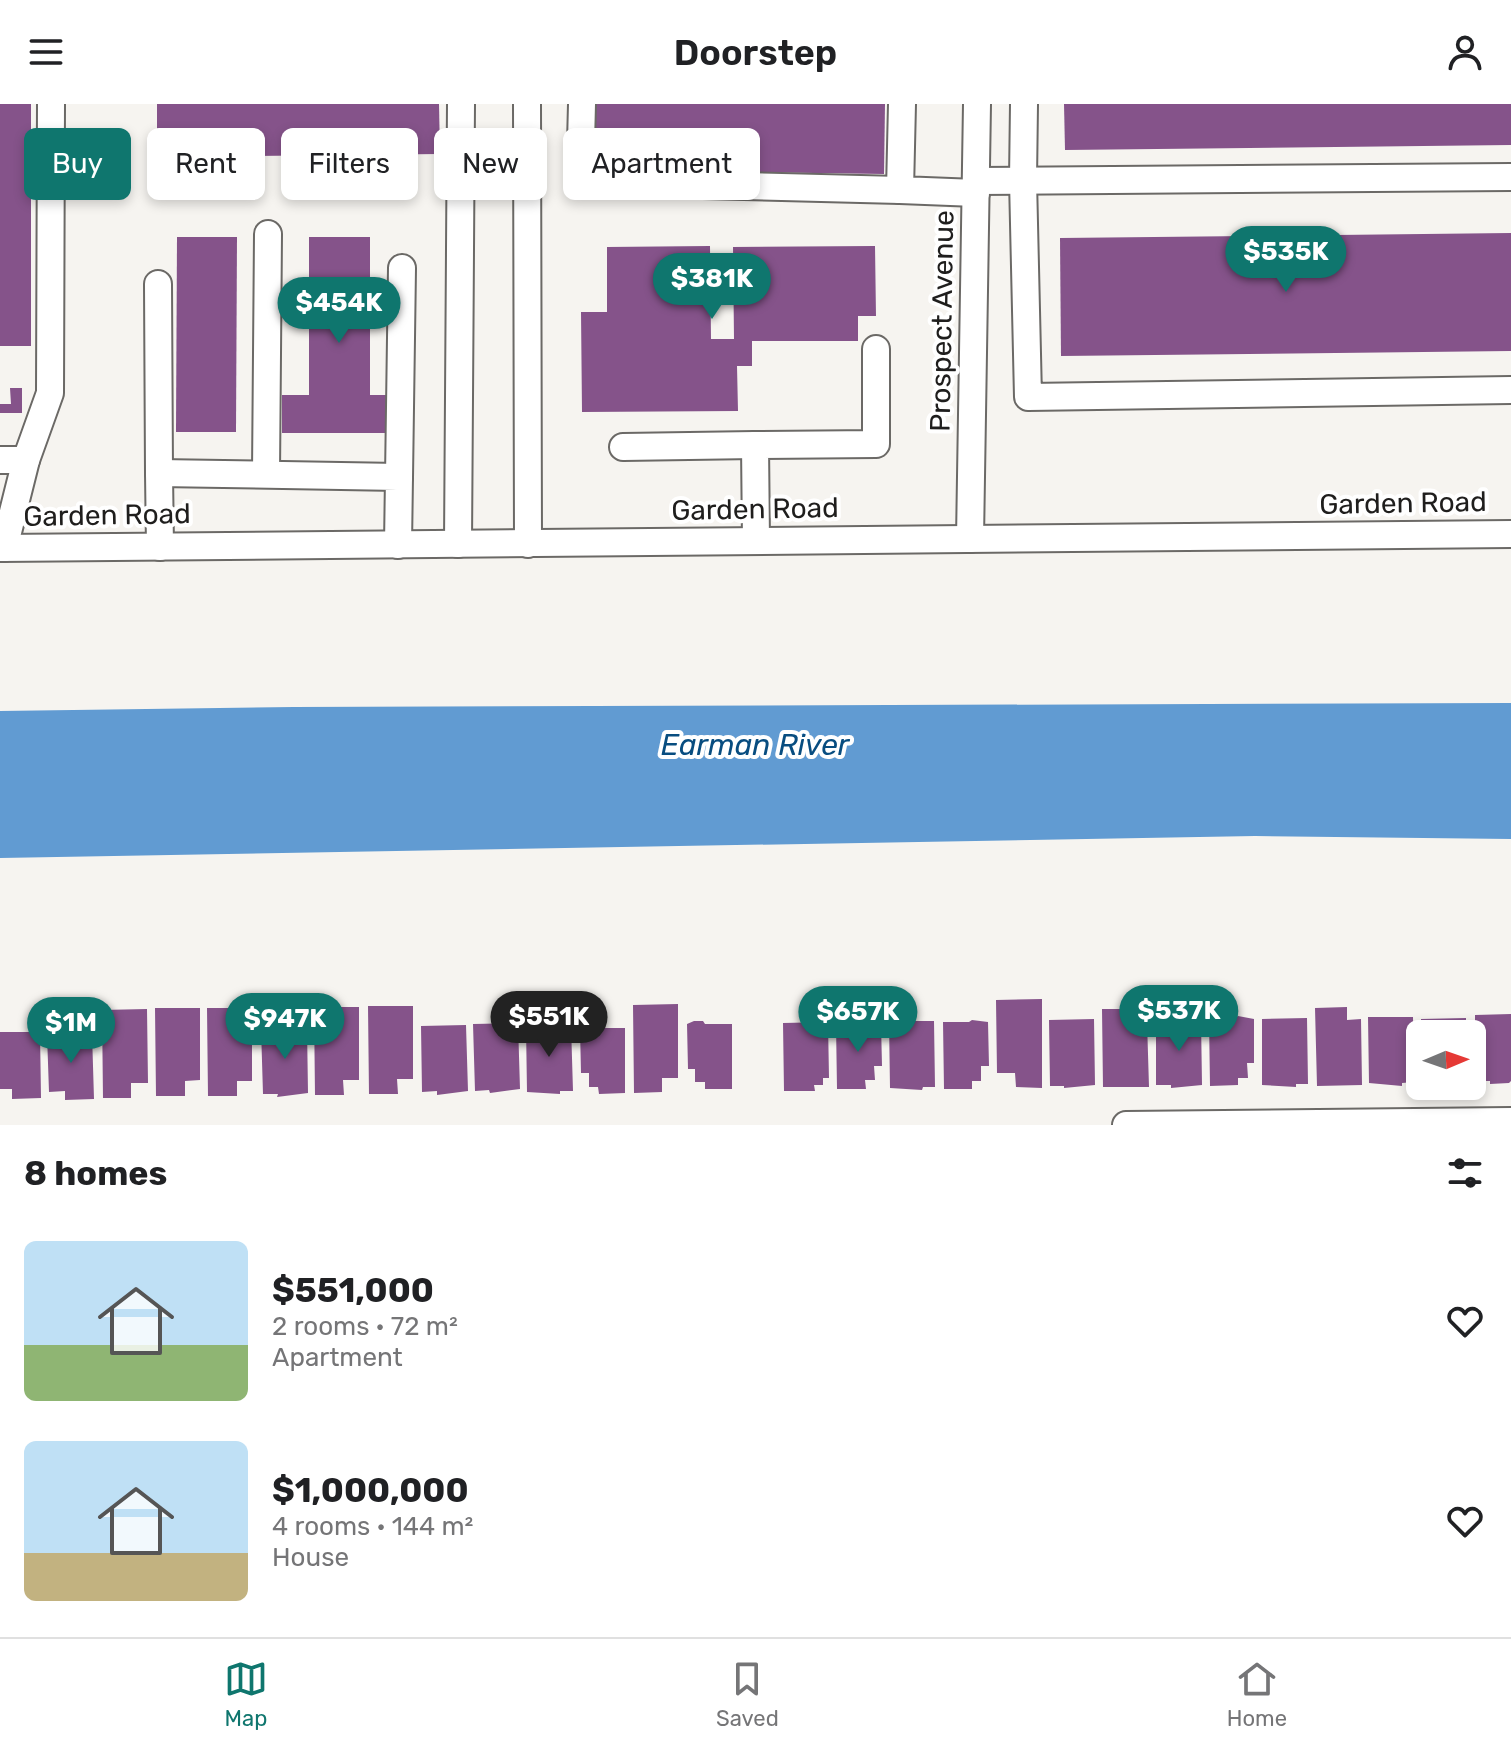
<!DOCTYPE html>
<meta charset="utf-8">
<style>
:root{--surface:#fff;--page:#f2f2f2;--text:#202124;--muted:#757577;--line:#e0e0e0;--accent:#0f766e}
body{margin:0;font-family:Rubik,sans-serif;background:var(--page);color:var(--text);height:100vh;display:flex;flex-direction:column;font-size:30px;white-space:nowrap}
*{box-sizing:border-box;margin:0}
p{font-size:26px;color:var(--muted)}
.icon{flex:none;width:44px;height:44px;fill:none;stroke:currentColor;stroke-width:2;stroke-linecap:round;stroke-linejoin:round}
.map{position:relative;height:1021px;overflow:hidden}
.details{display:flex;flex-direction:column;background:var(--surface);flex:1}
.details>*{flex:none}
.top-card{position:absolute;left:24px;top:24px;width:800px;height:72px;display:flex;gap:16px}
.needle{width:52px;rotate:88deg}
.tools{position:absolute;left:1406px;top:916px;display:grid;gap:16px}
.tools a{display:grid;place-items:center;width:80px;height:80px;border-radius:12px;background:var(--surface);box-shadow:0 4px 12px #0003;font-size:40px}
.price{position:absolute;translate:-50% -68px;padding:0 18px;border-radius:28px;background:var(--accent);color:#fff;font-size:26px;line-height:52px;filter:drop-shadow(0 2px 4px #0008)}
.price::after{content:'';position:absolute;left:50%;top:48px;width:24px;height:18px;margin-left:-12px;background:inherit;clip-path:polygon(0 0,100% 0,50% 100%)}
.price.on{background:#222;color:#fff}
ul{padding:0;list-style:none}
li{display:flex;align-items:center;gap:24px;height:200px;padding:0 24px}
li span{display:grid;place-items:center;flex:none;width:224px;height:160px;border-radius:12px;color:#555}
li>.icon{margin-inline-start:auto}
span .icon{width:96px;height:96px;fill:#fffc;stroke-width:1}
li b{font-size:34px}
h2{display:flex;justify-content:space-between;align-items:center;height:96px;padding:0 24px;font-size:34px}
.chip{padding:0 28px;border-radius:12px;background:var(--surface);box-shadow:0 4px 12px #0003;font-size:28px;line-height:72px}
.chip.on{background:var(--accent);color:#fff}
header{display:flex;justify-content:space-between;align-items:center;height:104px;padding:0 24px;background:var(--surface);font-size:36px;font-weight:600}
.tab-bar{display:flex;justify-content:space-around;align-items:center;height:112px;border-top:2px solid var(--line);background:var(--surface);font-size:22px;color:var(--muted)}
.tab-bar a{display:grid;justify-items:center;gap:4px}
.tab-bar .on{color:var(--accent)}
.map>svg:first-child{display:block}
</style>
<header><svg class="icon" aria-label="menu" viewBox="0 0 24 24"><path d="M4 6h16M4 12h16M4 18h16"/></svg>Doorstep<svg class="icon" aria-label="person" viewBox="0 0 24 24"><circle cx="12" cy="8" r="4"/><path d="M4 21q1-7 8-7t8 7"/></svg></header>
<div class="map">
<svg width="1511" height="1021" viewBox="0 0 1511 1021">
<rect width="100%" height="100%" fill="#f6f4f0"/>
<path fill="#619bd2" d="M1511,599V735L1255,732L0,754V607L294,603Z"/>
<g fill="#85538a">
<rect x="0" y="0" width="31" height="242"/>
<path d="M157,0H439L440,50L157,53Z"/>
<path d="M592,0H885L884,70L591,66Z"/>
<path d="M1064,0H1511V41L1065,46Z"/>
<path d="M1511,129V247L1061,252L1060,134Z"/>
<path d="M177,133H237L236,328H176Z"/>
<path d="M309,133H370V291H391V329H282V291H309Z"/>
<path d="M710,142L711,235H734L733,143L875,142L876,212H858V237H752V262H737L738,307L582,308L581,208H607V143Z"/>
<path d="M10,284H22V309H0V300H11Z"/>
<path d="M1042,895V984L1016,983L1015,969H997L996,896Z"/>
<path d="M678,900V974H662V988L634,989L633,901Z"/>
<path d="M368,902H413V975H397L398,990H369Z"/>
<path d="M314,903H359V976H343L344,991H315Z"/>
<path d="M1347,903V916L1361,915L1362,981L1317,982L1315,904Z"/>
<path d="M155,904H200V976L185,977V992H156Z"/>
<path d="M207,904H252V977H237V992H208Z"/>
<path d="M147,905L148,979H131V994H103L102,906Z"/>
<path d="M1102,905H1134V917H1147L1149,983H1103Z"/>
<path d="M1511,910V977L1509,979L1490,980V977H1475V911Z"/>
<path d="M1238,912L1254,915V959H1247L1248,974H1238V981L1210,982L1209,915H1234Z"/>
<path d="M1368,913H1413L1414,978L1402,979V982L1369,979Z"/>
<path d="M1307,914L1308,980H1296V983L1262,981V915Z"/>
<path d="M1466,914V930H1421V915Z"/>
<path d="M1094,915L1095,981L1064,984V982H1050L1049,916Z"/>
<path d="M1156,915H1201L1202,981L1171,984V981H1156Z"/>
<path d="M866,916L881,919L882,962H874L875,976H865L866,985H837L836,920H863Z"/>
<path d="M972,916L988,918L989,962H981V977H972V985H944L943,918H969Z"/>
<path d="M694,917H703L705,920H732V985H705V978H695V965H688L687,920Z"/>
<path d="M889,917H934L935,983H923L922,986L890,984Z"/>
<path d="M828,918L829,974H823V981H814L815,987H784L783,919Z"/>
<path d="M518,919L520,985L490,989L489,986L475,987L473,920Z"/>
<path d="M466,921L468,987L437,991V987L422,988L421,922Z"/>
<path d="M571,921L573,987H560V990L527,988L526,922Z"/>
<path d="M588,921H596L599,924H625V989L599,990L598,983H589V969H581L580,924Z"/>
<path d="M307,923L308,989L277,993L278,990H263L261,924Z"/>
<path d="M0,928H40L41,994L12,995V985H0Z"/>
<path d="M92,929L94,995L65,996V987L49,988L47,930Z"/>
</g>
<g fill="none" stroke-linecap="round" stroke-linejoin="round">
<defs>
<g id="minor">
<path d="M527,0L528,440"/>
<path d="M582,0L580,78L900,86"/>
<path d="M902,0L900,86L976,89"/>
<path d="M1024,0L1023,76L1028,293L1511,286"/>
<path d="M460,77L527,78"/>
<path d="M976,77L1511,73"/>
<path d="M158,180L159,369"/>
<path d="M623,343L755,341"/>
<path d="M0,356H26L4,444"/>
<path d="M26,356L50,289L51,0"/>
<path d="M266,370L268,130"/>
<path d="M399,373L402,164"/>
<path d="M970,435L977,0"/>
<path d="M756,437L755,341L876,340V245"/>
<path d="M458,440L461,0"/>
<path d="M160,443L159,369L399,373L398,441"/>
<path d="M0,444L1511,430"/>
<path d="M1126,1021L1511,1017"/>
</g>
</defs>
<use href="#minor" stroke="#6b6966" stroke-width="30"/>
<use href="#minor" stroke="#fff" stroke-width="26"/>
</g>
<g text-anchor="middle" dominant-baseline="central" stroke-width="8" stroke-linejoin="round" paint-order="stroke">
<g font-size="28" fill="#1f1e1d" stroke="#fff">
<text transform="translate(942 217) rotate(-89)">Prospect Avenue</text>
<text transform="translate(1403 399) rotate(-1)">Garden Road</text>
<text transform="translate(755 405) rotate(-1)">Garden Road</text>
<text transform="translate(107 411) rotate(-1)">Garden Road</text>
</g>
<g font-size="30" font-style="italic" fill="#084d80" stroke="#fff">
<text x="755" y="641">Earman River</text>
</g>
</g>
</svg>
<div class="tools">
<a><svg class="needle" viewBox="-14 -14 28 28"><path d="M0-13l5 13h-10z" fill="#e53935"/><path d="M0 13l5-13h-10z" fill="#757577"/></svg></a>
</div>
<b class="price" style="left:1286px;top:190px">$535K</b>
<b class="price" style="left:712px;top:217px">$381K</b>
<b class="price" style="left:339px;top:241px">$454K</b>
<b class="price" style="left:1179px;top:949px">$537K</b>
<b class="price" style="left:858px;top:950px">$657K</b>
<b class="price on" style="left:549px;top:955px">$551K</b>
<b class="price" style="left:285px;top:957px">$947K</b>
<b class="price" style="left:71px;top:961px">$1M</b>
<div class="top-card">
<a class="chip on">Buy</a>
<a class="chip">Rent</a>
<a class="chip">Filters</a>
<a class="chip">New</a>
<a class="chip">Apartment</a>
</div>
</div>
<section class="details">
<h2>8 homes<svg class="icon" aria-label="filters" viewBox="0 0 24 24"><path d="M4 7h16M4 17h16"/><circle cx="9" cy="7" r="2"/><circle cx="15" cy="17" r="2"/></svg></h2>
<ul>
<li><span style="background:linear-gradient(#bfe0f5 65%,#8fb573 0)"><svg class="icon" aria-label="home" viewBox="0 0 24 24"><path d="M3 11l9-7 9 7M6 9v11h12V9"/></svg></span><div><b>$551,000</b><p>2 rooms · 72 m²</p><p>Apartment</p></div><svg class="icon" aria-label="heart" viewBox="0 0 24 24"><path d="M12 20l-8-8c-3-5 5-10 8-4 3-6 11-1 8 4z"/></svg></li>
<li><span style="background:linear-gradient(#bfe0f5 70%,#c2b280 0)"><svg class="icon" aria-label="home" viewBox="0 0 24 24"><path d="M3 11l9-7 9 7M6 9v11h12V9"/></svg></span><div><b>$1,000,000</b><p>4 rooms · 144 m²</p><p>House</p></div><svg class="icon" aria-label="heart" viewBox="0 0 24 24"><path d="M12 20l-8-8c-3-5 5-10 8-4 3-6 11-1 8 4z"/></svg></li>
</ul>
</section>
<nav class="tab-bar">
<a class="on"><svg class="icon" aria-label="map" viewBox="0 0 24 24"><path d="M3 6l6-2 6 2 6-2v14l-6 2-6-2-6 2zM9 4v14M15 6v14"/></svg>Map</a>
<a><svg class="icon" aria-label="saved" viewBox="0 0 24 24"><path d="M7 4h10v16l-5-4-5 4z"/></svg>Saved</a>
<a><svg class="icon" aria-label="home" viewBox="0 0 24 24"><path d="M3 11l9-7 9 7M6 9v11h12V9"/></svg>Home</a>
</nav>
